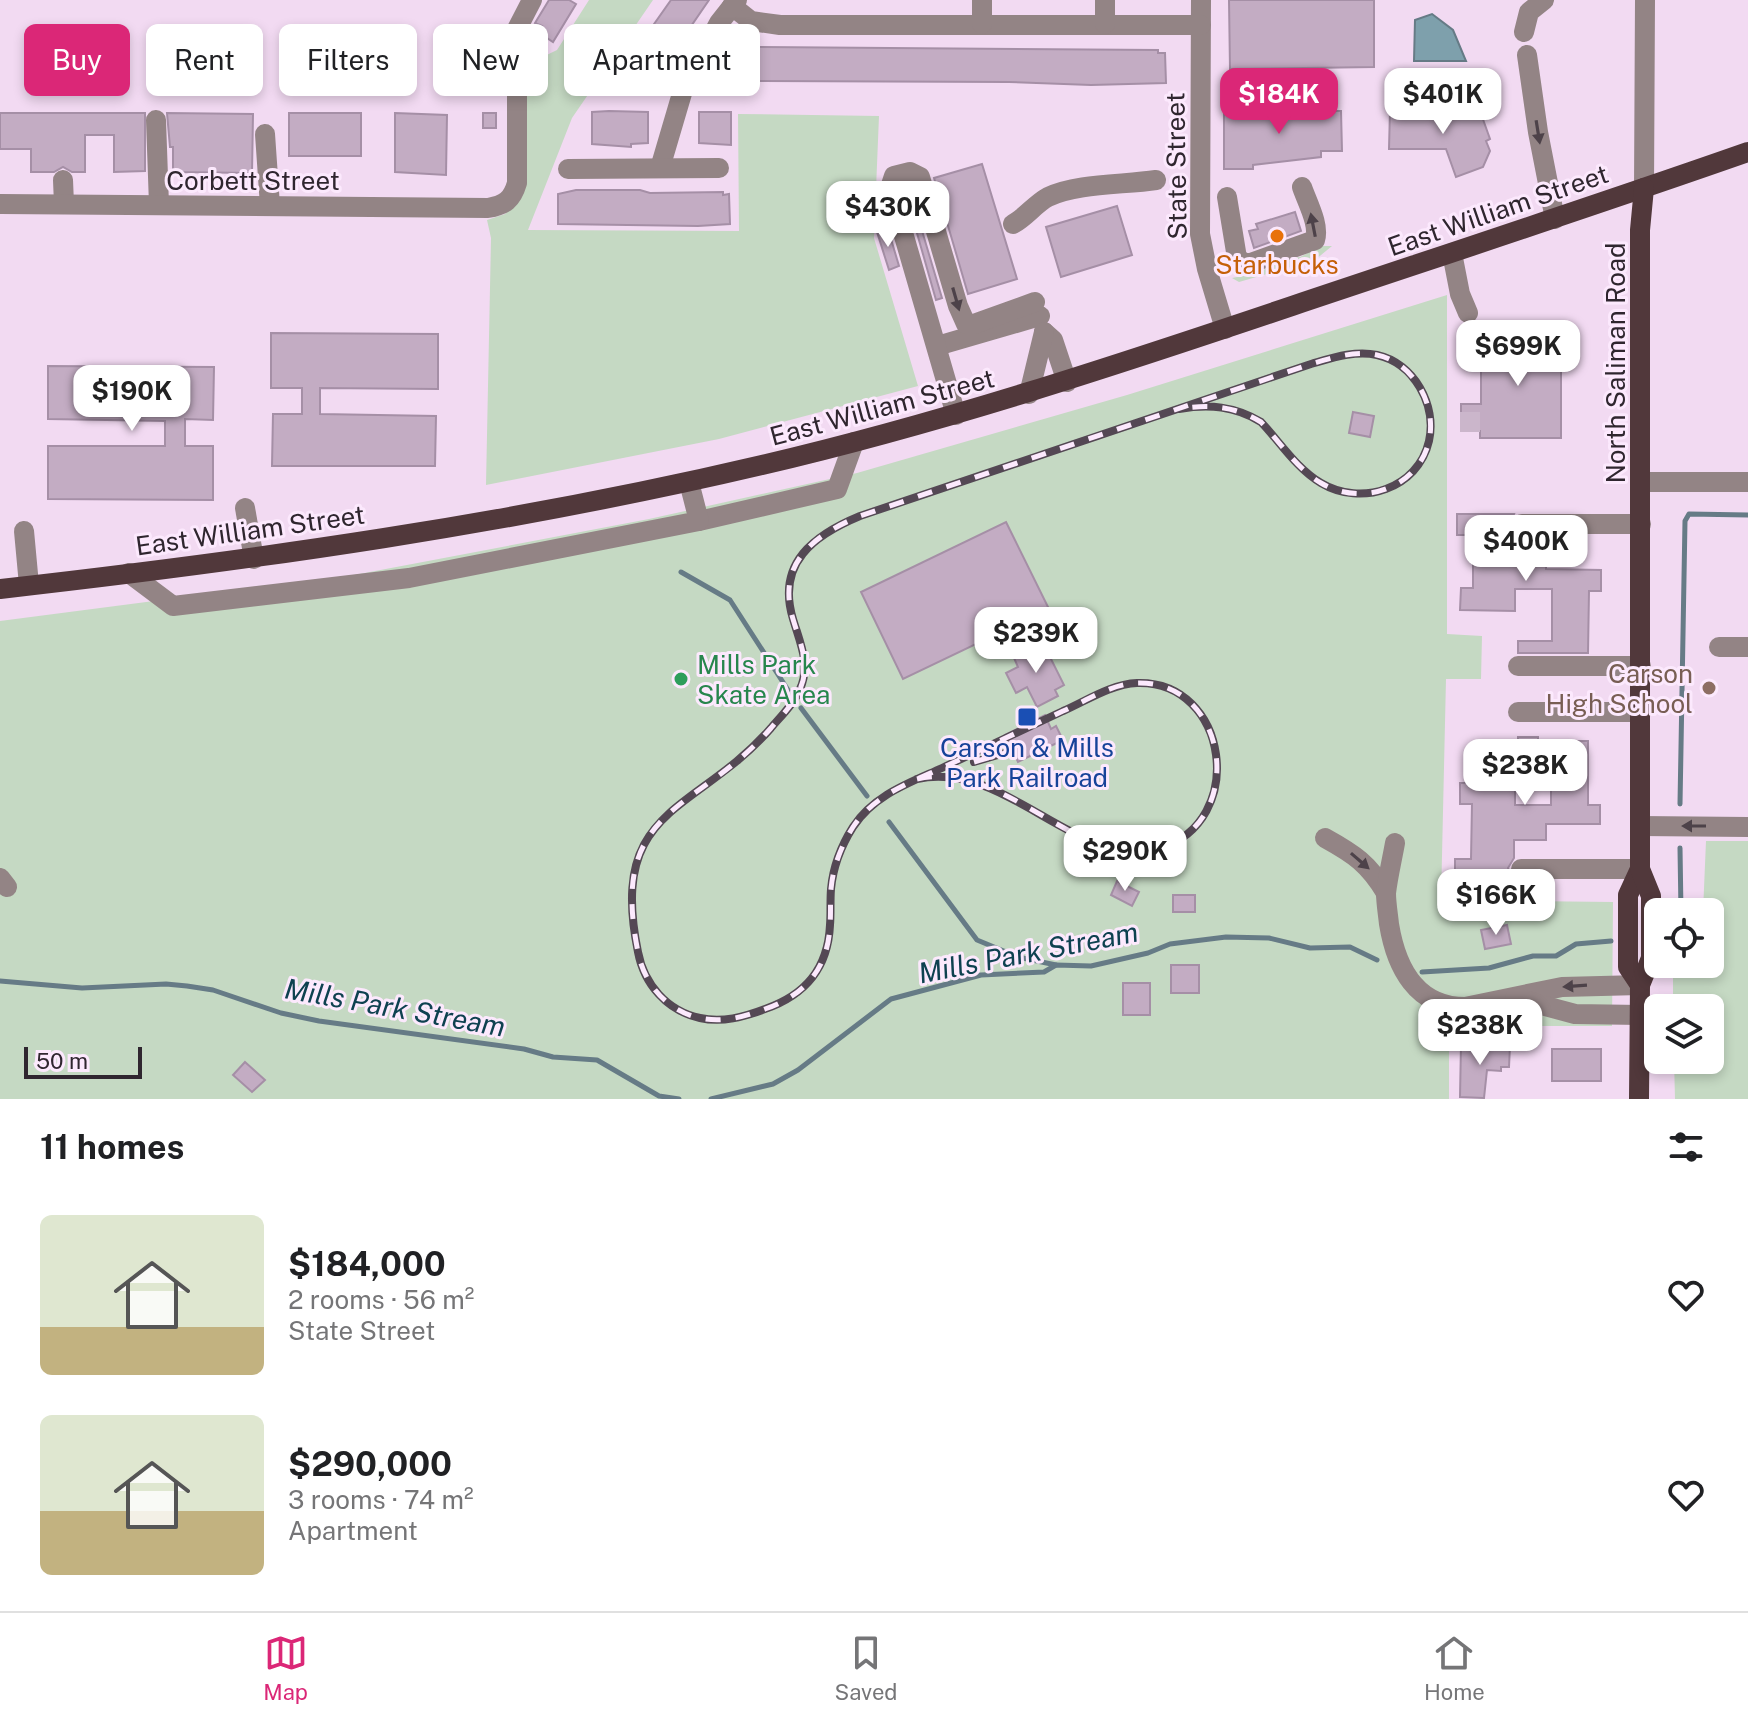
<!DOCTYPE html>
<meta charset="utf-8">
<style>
:root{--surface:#fff;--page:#f2f2f2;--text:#202124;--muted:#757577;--line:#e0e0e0;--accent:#db2777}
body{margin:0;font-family:"Public Sans",sans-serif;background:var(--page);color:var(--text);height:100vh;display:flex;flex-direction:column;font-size:30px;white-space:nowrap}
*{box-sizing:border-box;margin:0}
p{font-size:26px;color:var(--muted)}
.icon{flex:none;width:44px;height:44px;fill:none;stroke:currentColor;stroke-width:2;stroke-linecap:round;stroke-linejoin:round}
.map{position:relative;height:1099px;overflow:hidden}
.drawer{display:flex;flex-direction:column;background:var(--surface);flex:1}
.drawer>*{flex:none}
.guide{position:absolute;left:24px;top:24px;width:800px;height:72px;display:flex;gap:16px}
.buttons{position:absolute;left:1644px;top:898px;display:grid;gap:16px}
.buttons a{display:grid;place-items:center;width:80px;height:80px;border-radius:12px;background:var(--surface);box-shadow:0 4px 12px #0003;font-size:40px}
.scale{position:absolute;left:24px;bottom:20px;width:118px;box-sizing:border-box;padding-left:8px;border:4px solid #2f262f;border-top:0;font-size:22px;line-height:28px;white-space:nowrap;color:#2f262f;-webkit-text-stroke:6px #fce9fd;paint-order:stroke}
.price{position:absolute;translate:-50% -68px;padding:0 18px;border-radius:16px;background:#fff;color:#222;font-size:26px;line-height:52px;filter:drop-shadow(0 2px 4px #0008)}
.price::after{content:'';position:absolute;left:50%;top:48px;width:24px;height:18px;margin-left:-12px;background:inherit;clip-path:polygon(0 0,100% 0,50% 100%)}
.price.on{background:var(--accent);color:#fff}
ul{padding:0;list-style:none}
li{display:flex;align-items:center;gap:24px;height:200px;padding:0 40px}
li span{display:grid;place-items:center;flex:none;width:224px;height:160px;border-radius:12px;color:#555}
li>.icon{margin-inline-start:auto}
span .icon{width:96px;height:96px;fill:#fffc;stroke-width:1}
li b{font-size:34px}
h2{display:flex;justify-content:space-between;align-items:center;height:96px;padding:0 40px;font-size:34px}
.tag{padding:0 28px;border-radius:12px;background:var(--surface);box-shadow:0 4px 12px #0003;font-size:28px;line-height:72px}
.tag.on{background:var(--accent);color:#fff}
.dock{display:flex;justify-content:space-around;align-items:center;height:112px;border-top:2px solid var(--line);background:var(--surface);font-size:22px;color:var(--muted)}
.dock a{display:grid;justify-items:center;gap:4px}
.dock .on{color:var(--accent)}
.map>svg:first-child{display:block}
</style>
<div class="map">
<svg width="1748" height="1099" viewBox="0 0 1748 1099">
<rect width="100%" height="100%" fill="#f2daf2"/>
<g fill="#c5d9c3">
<path d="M589,0H653L572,118L528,230L739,231L738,114L879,116L874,238L918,386L719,439L486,485L491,238L487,220L505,214L517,202L526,65L557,50Z"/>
<path d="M1321,246H1332L1315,260L1239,282L1232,278L1257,273L1287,258L1300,257Z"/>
<path d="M1447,295V634L1482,636L1481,679H1446L1441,900L1613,902L1612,1026H1449V1099H0V621L354,575L649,519L857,473L1127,395Z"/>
<path d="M1706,841H1748V1099H1675L1674,1060H1710V1008H1673V977L1690,964H1710V912H1703Z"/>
</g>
<path fill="#7ea0ac" stroke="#667b86" stroke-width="2" d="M1432,14L1453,30L1466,61H1414L1415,20Z"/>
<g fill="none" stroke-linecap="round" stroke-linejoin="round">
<g stroke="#667b86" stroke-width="5">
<path d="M681,572L730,600L788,690"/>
<path d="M801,708L867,796"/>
<path d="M1680,804L1685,521L1689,514L1748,515"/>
<path d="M889,822L977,940L1018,957L1056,965"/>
<path d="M1680,848L1681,912"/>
<path d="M1422,972L1489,968L1533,956H1556L1576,944L1611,941"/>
<path d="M0,981L82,988L166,984L187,986L213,990L281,1013L319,1021L524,1049L553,1057L597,1060L659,1096L679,1099"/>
<path d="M711,1099L773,1084L798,1070L891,999L981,975L1044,972L1056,965L1091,966L1148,953L1170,944L1226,937L1269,938L1310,948L1350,947L1377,960"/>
</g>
</g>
<g fill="#c3acc3" stroke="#a58fa6" stroke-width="2">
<path d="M549,0H569L576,4L553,42L538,32L542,26L535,23Z"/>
<path d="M671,0H709L654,80L628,61Z"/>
<path d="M1229,0H1374V67L1230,69Z"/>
<path d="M760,47L1158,50V53H1165L1166,83L1091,85L1009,82L742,81V51Z"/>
<path d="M1390,110L1480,111L1490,139L1486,141L1490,151L1483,167L1456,177L1446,149H1389Z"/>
<path d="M609,111L648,112V143L631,144V147L592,144V112Z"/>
<path d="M1224,111H1341L1342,151H1321V157L1253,165V169H1224Z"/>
<path d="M699,112H731V145L699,143Z"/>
<path d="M0,113H145V171L114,172V135H85V172H72L63,167L54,172H31V149H0Z"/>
<path d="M167,113L253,114L252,173L173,172V147H170Z"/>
<rect x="289" y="113" width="72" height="43"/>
<path d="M395,113L447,115L446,175L395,172Z"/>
<rect x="483" y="113" width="13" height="15"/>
<path d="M982,164L1017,279L968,294L934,178Z"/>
<path d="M576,190H640L650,193L723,192V195L729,194L730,224L698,226L558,224V194Z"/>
<path d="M1117,206L1132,255L1061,277L1046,227Z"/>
<path d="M1295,212L1301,231L1254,248L1249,231L1258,229L1256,224Z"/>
<path d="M920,224L942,298L936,300L915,226Z"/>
<path d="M888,229L899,266L889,270L877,232Z"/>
<path d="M271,333L438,334V389L320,388V414L436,416L435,466H272L273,414H302V388H271Z"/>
<path d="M1481,334H1561V438H1480V431H1461V404H1481Z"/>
<path d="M48,366L214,367L213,420L185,419V446H213V500L48,499V446H165V421L48,419Z"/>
<path d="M1353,412L1374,416L1370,437L1349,433Z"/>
<path d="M1457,514H1514L1509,525L1516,535V553H1546V569L1601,570V591H1589L1588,653H1518V641H1552V589H1515V611L1460,610L1461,588H1473V535H1457Z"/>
<path d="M1006,522L1049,609L903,679L861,592Z"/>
<path d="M1043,643L1064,685L1055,690L1058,696L1037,707L1027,687L1016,693L1006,673L1018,667L1014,658Z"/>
<path d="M1045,715L1051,729L1056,726L1063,740L1018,762L1005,735Z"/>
<path d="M1518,737H1538V741H1588V805H1600V824H1546V840H1514V858L1508,868L1513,879H1455V859H1471L1472,804H1460V783H1515V805H1551V768H1518Z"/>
<path d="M1117,881L1139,892L1132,906L1111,895Z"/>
<rect x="1173" y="895" width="22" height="17"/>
<path d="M1507,925L1511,944L1485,949L1481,930Z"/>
<rect x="1171" y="965" width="28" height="28"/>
<rect x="1123" y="983" width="27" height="32"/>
<path d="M1461,1044L1510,1045L1509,1067H1501V1071L1487,1070L1484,1098L1460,1097Z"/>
<rect x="1552" y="1049" width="49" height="32"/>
<path d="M245,1062L265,1080L252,1092L233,1075Z"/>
</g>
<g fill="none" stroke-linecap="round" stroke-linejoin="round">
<path stroke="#cbb6cb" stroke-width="20" stroke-dasharray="20 10" stroke-linecap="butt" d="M1470,432V402"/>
<g stroke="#938485" stroke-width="20">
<path d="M1201,0L1200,234L1207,269L1225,329"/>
<path d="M732,6L751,21L780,25H1201"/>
<path d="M982,24V0"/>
<path d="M1105,24V0"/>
<path d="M1524,32L1529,12L1544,0"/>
<path d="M1527,55L1538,132L1555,219"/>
<path d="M156,120L159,205"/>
<path d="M265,134L270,206"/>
<path d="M660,168L683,90L719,23L737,0"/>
<path d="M568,169L719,168"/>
<path d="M63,180L64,204"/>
<path d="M1644,188L1645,0"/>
<path d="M1227,197L1237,258L1244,263H1251L1315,240C1320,225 1307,202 1302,187"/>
<path d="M0,204L488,208C505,205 512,200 517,183V29L532,0"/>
<path d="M1013,224C1026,217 1035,204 1048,197C1077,183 1124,185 1156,180"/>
<path d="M1452,253L1460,294L1468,313"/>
<path d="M1044,332L1053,340L1067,382"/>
<path d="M937,346L1040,316"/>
<path d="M1029,394L1044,332"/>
<path d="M956,415L890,188L894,176L910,172L920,177L958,306L966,324H974L1035,302"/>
<path d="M1642,482H1748"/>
<path d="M245,508L254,559"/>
<path d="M699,521L837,489L854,442"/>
<path d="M1522,524H1641"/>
<path d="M24,531L29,585"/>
<path d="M129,573L173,606L409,578L699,521L689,482"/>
<path d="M1719,647H1748"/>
<path d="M1518,666H1641"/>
<path d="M1518,712H1641"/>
<path d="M1640,826L1748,827"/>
<path d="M1325,838C1354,854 1369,864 1386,893"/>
<path d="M1395,843C1392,860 1388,876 1386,893C1386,903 1388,914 1389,924C1396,967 1416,1007 1465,1007L1562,987L1640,985"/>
<path d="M1521,869H1640"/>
<path d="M0,878L7,887"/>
<path d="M1515,998L1575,1014L1640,1015"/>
</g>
<g stroke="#51383b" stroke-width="20">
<path d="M0,589C256,560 511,524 762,465C942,423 1117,365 1292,306C1444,255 1597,205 1748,152"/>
<path d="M1640,985L1628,967V895L1640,869"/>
<path d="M1639,1099L1640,985L1651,958V896L1640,869V230L1644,188"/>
</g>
<defs>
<g id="rail">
<path d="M974,762L1008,752"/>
<path d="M917,779C1007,759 1079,873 1160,848C1248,822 1229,680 1137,683C1111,684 1086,701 1063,711C1023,730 982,749 942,768C909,783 874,795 853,827C841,846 833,867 831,889C830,901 831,913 830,925C828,969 805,995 765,1009C744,1017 722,1023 700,1018C667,1011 644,984 638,952C608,805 696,814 771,728C781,716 794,704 800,689C811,665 800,643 793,619C776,563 814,535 860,516L1311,364C1332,358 1355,350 1377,355C1414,363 1437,405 1429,441C1418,489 1361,507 1321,483C1297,469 1280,442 1261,422C1235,406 1209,404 1179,409"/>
</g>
</defs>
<use href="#rail" stroke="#544854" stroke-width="8"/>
<use href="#rail" stroke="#fce9fd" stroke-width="5" stroke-dasharray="15" stroke-linecap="butt"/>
</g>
<defs><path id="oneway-solid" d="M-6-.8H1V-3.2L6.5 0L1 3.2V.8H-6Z" transform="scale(2)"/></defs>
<g fill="#4d4249">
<use href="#oneway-solid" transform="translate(1538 132) rotate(81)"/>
<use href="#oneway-solid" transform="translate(1313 225) rotate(-101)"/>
<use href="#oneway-solid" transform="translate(956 299) rotate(74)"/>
<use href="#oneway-solid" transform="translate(1694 826) rotate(-180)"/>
<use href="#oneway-solid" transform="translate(1360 861) rotate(41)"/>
<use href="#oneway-solid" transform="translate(1575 986) rotate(176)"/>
</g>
<circle fill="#e8710a" stroke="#fce9fd" stroke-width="3" cx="1277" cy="236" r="8"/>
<circle fill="#2e9e5b" stroke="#fce9fd" stroke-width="3" cx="681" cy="679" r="8"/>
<circle fill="#8d6e63" stroke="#fce9fd" stroke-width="3" cx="1709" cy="688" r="8"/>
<rect fill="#1a4fb4" stroke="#fce9fd" stroke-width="3" x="1017" y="707" width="20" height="20" rx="4"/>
<g text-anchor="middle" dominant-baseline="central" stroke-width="6" stroke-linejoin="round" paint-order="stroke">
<g font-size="26" fill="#2f262f" stroke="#fce9fd">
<text transform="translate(1176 166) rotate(-91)">State Street</text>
<text x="253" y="180">Corbett Street</text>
<text transform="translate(1498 210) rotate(-19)">East William Street</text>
<text transform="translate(1615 363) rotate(-90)">North Saliman Road</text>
<text transform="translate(882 407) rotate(-15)">East William Street</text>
<text transform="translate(250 530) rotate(-8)">East William Street</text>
</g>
<g font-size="26" fill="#c56008" stroke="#fce9fd">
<text x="1277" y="264">Starbucks</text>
</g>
<g font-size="26" fill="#27864d" stroke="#fce9fd" text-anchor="start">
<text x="697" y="664">Mills Park<tspan x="697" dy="30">Skate Area</tspan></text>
</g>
<g font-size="26" fill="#785e54" stroke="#fce9fd" text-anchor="end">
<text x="1693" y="673">Carson<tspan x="1693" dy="30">High School</tspan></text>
</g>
<g font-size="26" fill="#164399" stroke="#fce9fd">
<text x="1027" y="747">Carson &amp; Mills<tspan x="1027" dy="30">Park Railroad</tspan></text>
</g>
<g font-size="28" font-style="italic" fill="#0e4150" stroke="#fce9fd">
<text transform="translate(1028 952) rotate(-11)">Mills Park Stream</text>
<text transform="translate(395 1007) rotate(10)">Mills Park Stream</text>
</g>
</g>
</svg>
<div class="buttons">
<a><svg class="icon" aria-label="locate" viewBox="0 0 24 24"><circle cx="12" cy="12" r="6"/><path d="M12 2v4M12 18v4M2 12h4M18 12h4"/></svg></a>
<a><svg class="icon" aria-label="layers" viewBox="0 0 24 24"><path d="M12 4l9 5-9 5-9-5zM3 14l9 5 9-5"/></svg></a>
</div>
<div class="scale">50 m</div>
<b class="price on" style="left:1279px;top:136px">$184K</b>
<b class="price" style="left:1443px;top:136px">$401K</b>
<b class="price" style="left:888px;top:249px">$430K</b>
<b class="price" style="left:1518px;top:388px">$699K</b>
<b class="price" style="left:132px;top:433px">$190K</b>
<b class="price" style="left:1526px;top:583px">$400K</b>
<b class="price" style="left:1036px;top:675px">$239K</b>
<b class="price" style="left:1525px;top:807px">$238K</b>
<b class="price" style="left:1125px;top:893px">$290K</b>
<b class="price" style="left:1496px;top:937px">$166K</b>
<b class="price" style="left:1480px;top:1067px">$238K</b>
<div class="guide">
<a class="tag on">Buy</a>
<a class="tag">Rent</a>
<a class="tag">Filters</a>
<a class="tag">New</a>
<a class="tag">Apartment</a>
</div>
</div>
<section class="drawer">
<h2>11 homes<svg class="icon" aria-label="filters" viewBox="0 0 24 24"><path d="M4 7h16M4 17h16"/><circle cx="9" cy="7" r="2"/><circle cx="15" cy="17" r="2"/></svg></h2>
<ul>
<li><span style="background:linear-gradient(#dfe7d0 70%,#c2b280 0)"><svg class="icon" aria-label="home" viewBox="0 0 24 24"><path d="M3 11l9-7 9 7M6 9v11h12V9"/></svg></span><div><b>$184,000</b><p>2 rooms · 56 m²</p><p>State Street</p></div><svg class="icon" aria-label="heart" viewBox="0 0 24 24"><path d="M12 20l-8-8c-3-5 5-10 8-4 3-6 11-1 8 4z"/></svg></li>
<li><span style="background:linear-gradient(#dfe7d0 60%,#c2b280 0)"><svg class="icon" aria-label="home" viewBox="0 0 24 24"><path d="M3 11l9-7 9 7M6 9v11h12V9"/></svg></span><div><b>$290,000</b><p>3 rooms · 74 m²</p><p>Apartment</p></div><svg class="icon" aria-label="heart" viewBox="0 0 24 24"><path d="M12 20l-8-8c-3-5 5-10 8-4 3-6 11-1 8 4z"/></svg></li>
</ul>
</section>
<nav class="dock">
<a class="on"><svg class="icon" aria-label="map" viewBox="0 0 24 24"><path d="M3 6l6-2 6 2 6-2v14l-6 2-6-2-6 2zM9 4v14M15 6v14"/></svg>Map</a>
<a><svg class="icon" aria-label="saved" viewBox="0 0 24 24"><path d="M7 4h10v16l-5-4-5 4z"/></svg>Saved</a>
<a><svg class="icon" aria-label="home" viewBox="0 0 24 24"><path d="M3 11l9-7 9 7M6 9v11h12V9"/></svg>Home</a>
</nav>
